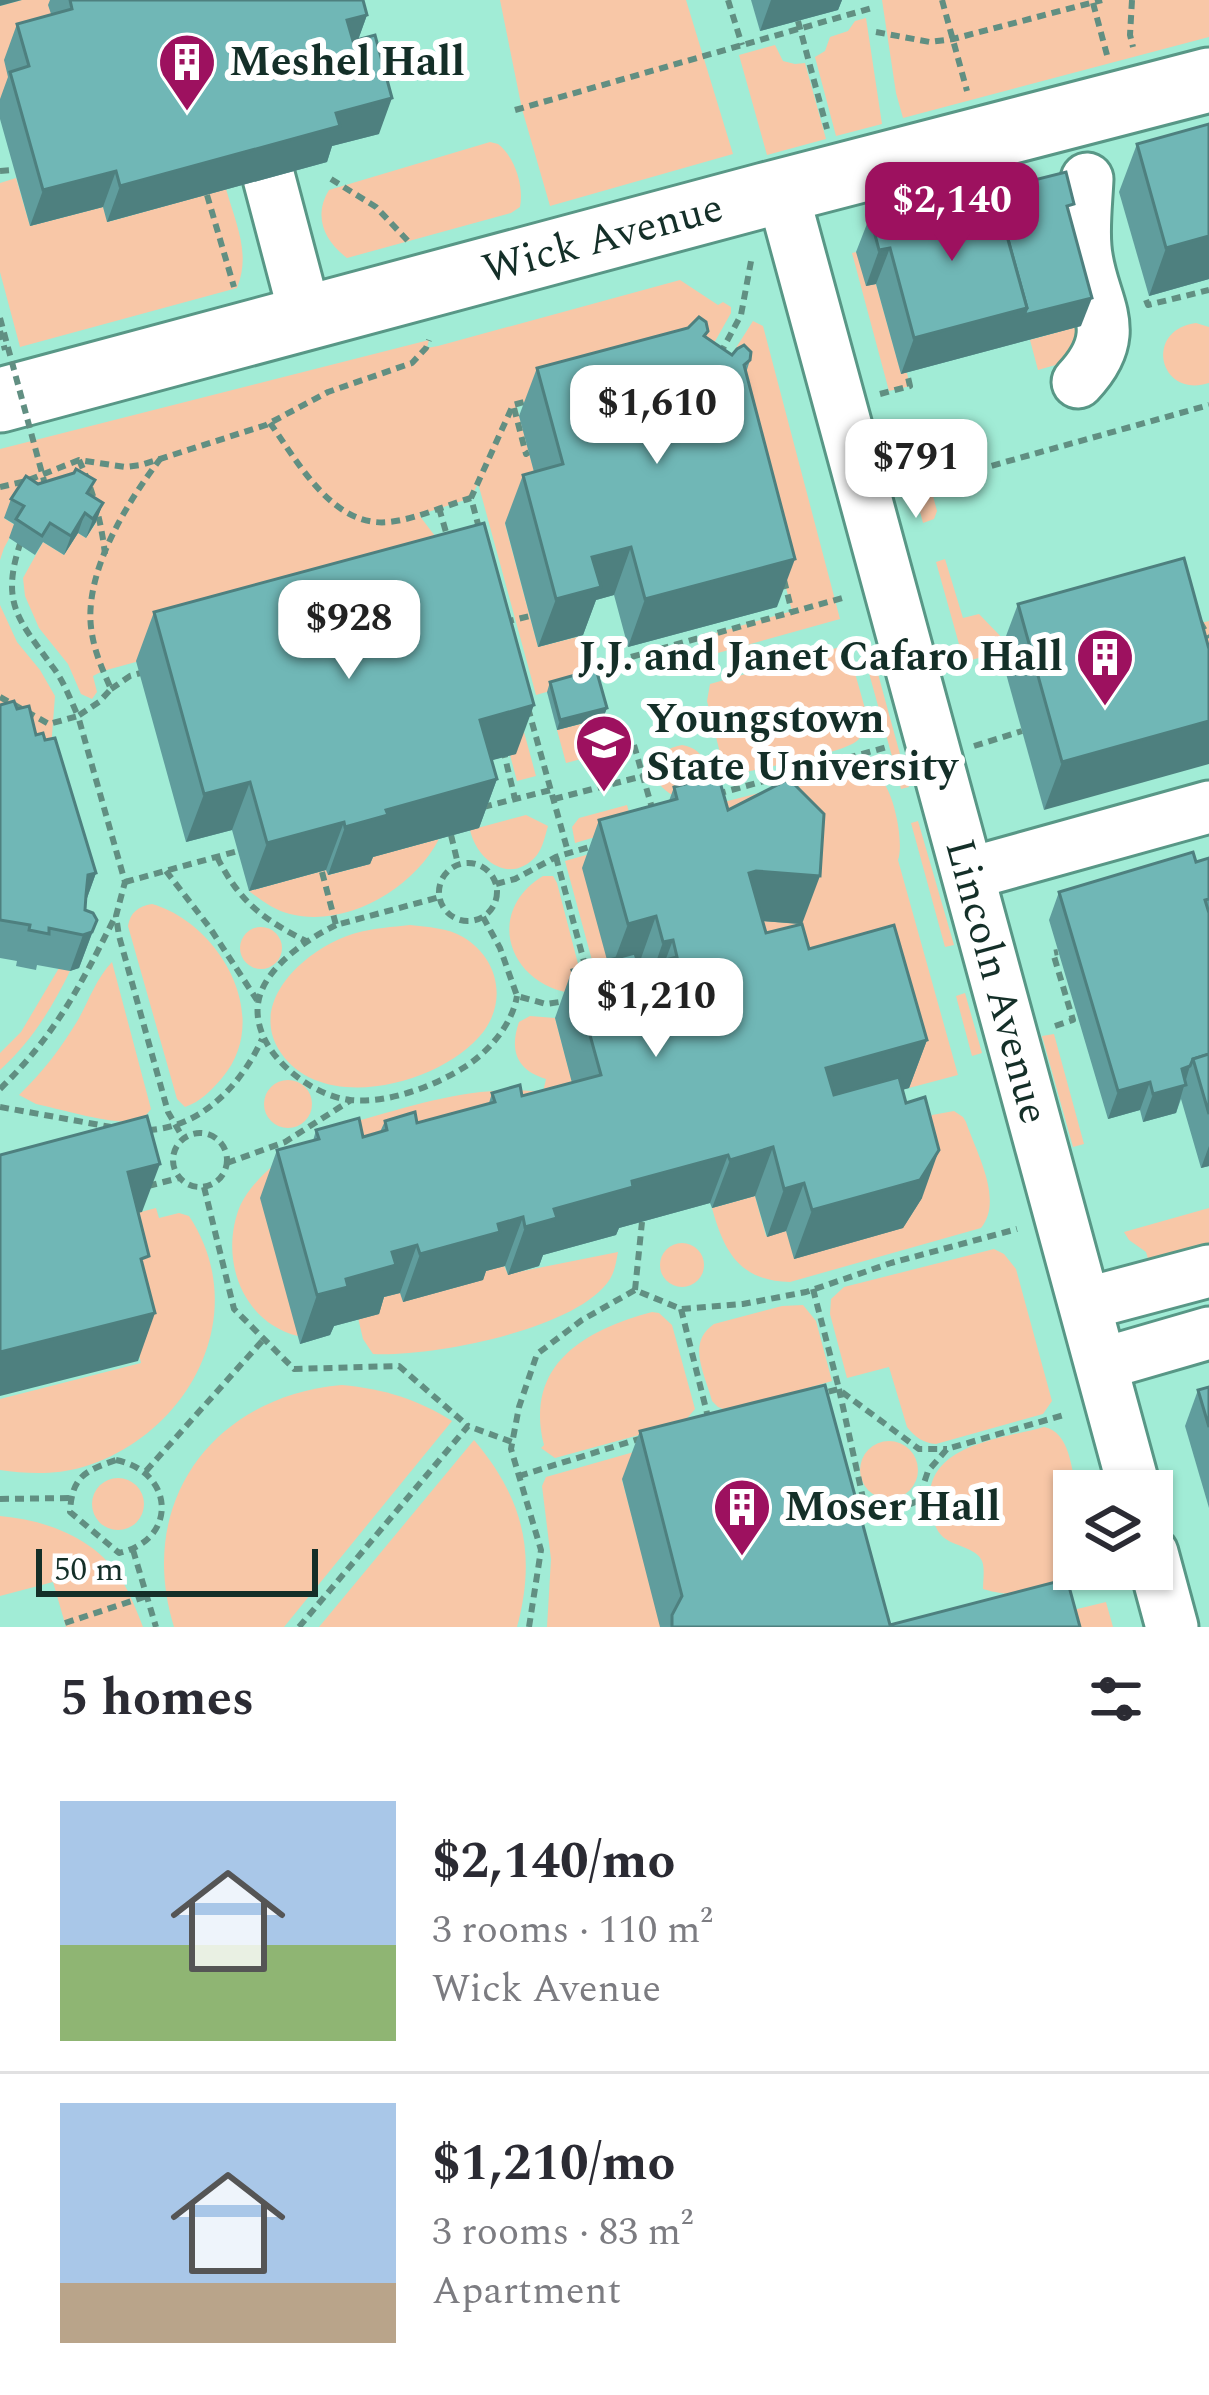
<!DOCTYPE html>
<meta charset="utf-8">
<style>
:root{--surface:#fff;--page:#f2f2f3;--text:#2b2b33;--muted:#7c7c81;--line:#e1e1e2;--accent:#9d115f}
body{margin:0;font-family:Spectral,serif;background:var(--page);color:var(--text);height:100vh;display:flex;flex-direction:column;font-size:45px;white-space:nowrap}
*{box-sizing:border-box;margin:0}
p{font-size:39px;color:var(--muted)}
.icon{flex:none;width:66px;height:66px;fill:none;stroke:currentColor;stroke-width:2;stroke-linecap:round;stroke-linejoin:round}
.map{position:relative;height:1627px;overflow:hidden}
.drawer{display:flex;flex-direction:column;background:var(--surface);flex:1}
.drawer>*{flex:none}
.fabs{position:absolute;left:1053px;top:1470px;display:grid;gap:24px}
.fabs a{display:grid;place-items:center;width:120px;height:120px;border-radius:0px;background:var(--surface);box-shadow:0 3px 9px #0004;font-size:60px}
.scale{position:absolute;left:36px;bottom:30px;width:282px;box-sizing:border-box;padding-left:12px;border:6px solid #142f28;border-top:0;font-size:33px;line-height:42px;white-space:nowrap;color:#142f28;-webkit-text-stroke:9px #fff;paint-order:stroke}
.price{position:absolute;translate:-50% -102px;padding:0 27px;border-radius:24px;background:#fff;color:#222;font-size:39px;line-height:78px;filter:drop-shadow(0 3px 6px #0008)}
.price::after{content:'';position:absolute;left:50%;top:72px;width:36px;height:27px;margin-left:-18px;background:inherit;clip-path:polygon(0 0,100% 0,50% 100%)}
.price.selected{background:var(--accent);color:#fff}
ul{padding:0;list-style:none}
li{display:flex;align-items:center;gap:36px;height:300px;padding:0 60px}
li+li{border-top:3px solid var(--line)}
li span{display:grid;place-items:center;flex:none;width:336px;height:240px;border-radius:0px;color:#555}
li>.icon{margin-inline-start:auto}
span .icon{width:144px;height:144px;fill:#fffc;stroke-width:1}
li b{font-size:51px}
h2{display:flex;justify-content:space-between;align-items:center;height:144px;padding:0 60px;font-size:51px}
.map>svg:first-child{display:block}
</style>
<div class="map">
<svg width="1209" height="1627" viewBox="0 0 1209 1627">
<rect width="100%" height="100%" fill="#b6f9e5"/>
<path fill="#a1ecd6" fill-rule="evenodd" d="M0,0H1209V1627H0ZM1074,1491H1152V1569H1074Z"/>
<g fill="#f8c7a7">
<path d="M22,0H68L59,45L15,102L0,107V6Z"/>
<path d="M500,0H686L733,154L550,206L522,109Z"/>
<path d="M882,0H1209V37L903,118L896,93Z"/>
<path d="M866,18L882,124L836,136L815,57L825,51L830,37L848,31L855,21Z"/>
<path d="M775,45L783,61L795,64L805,63L826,139L767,155L739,55Z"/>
<path d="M490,142L498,144C515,157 524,186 520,207L511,213L347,258C324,241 313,216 329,190Z"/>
<path d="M16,178L30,226L103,207L108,222L226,189C236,224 251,254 237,288L20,347L0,272V183Z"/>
<path d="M856,252L876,284L901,373H907L910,386L889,391L852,253Z"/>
<path d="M680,280L718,305L723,302L731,307V313L709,352L516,404L545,512L505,524L538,647L581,636L592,679L536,695L478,483L471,498L419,515L435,536L445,577L103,671L93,676L97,692L92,699L81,694L68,664L39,628L25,596L23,578L43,542L64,555L78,533L86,538L96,523L4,518L16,526L4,548L0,560V449L429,340L427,348L438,346Z"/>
<path d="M753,321L763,326L840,619L707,656L702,637L792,611L727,362Z"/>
<path d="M1090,323L1080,358L1038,370L1030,340Z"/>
<path d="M1196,323L1209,327V383C1159,399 1143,330 1196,323Z"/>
<path d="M920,447L937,511L934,519L923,523L904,452Z"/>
<path d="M468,527L536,776L517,781L510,755L516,753L457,546Z"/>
<path d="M945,559L963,618L979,614L1007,643L1165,607L1164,598L1184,592L1201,623L1209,621V692L1192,696L1166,607L964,662L936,562Z"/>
<path d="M0,605L17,642L40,670L55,696L51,748L0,737Z"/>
<path d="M847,645L866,712C866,722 865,732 858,740C845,753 765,767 742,773L735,772L722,761L707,701L710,684Z"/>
<path d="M872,652L909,787L901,789L864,655Z"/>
<path d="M603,718L612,751L566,763L557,730Z"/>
<path d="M682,745C702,748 710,764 704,783L674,796C645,781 649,751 682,745Z"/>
<path d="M845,771C859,770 873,771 883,782C895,797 904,844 898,860L958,1075L909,1088L877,974L791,997L708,806Z"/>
<path d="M627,805L633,826L575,843L572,827L579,818Z"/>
<path d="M526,815L548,826C545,836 543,847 537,855C511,886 477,861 470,830Z"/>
<path d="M918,821L954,945L945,947L911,823Z"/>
<path d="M656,835L639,964L644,984L596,975L565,861Z"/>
<path d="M439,839C413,889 347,928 290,914C274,910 262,901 249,891L326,870L329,875L369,864L368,858Z"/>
<path d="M543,876H553L557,883L583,983L570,993C507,982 485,911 543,876Z"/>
<path d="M152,904C219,923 274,1017 222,1078C211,1091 200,1102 185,1107L177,1099L128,926C130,913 138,906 152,904Z"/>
<path d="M410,925C428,927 448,928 463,937C498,958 507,999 484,1031C445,1083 324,1116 281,1053C245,1001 309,946 356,933C374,928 392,927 410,925Z"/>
<circle cx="261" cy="948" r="21"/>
<path d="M112,962L151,1109C146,1115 144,1119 135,1121C113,1125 60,1109 36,1104L19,1095C43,1072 61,1048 78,1020C89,1000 96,979 112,962Z"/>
<path d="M59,968L70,971C52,1008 31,1042 0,1070V1053L21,1032Z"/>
<path d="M965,993L982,1053L972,1056L956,996Z"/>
<path d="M530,1016L555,1018L583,1123L368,1169L357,1121C418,1104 478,1084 543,1092L546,1079C517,1070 509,1051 519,1022Z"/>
<path d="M1054,1034L1084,1144L1073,1147L1042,1036Z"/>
<circle cx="288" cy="1104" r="24"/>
<path d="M954,1111L963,1117L966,1122C976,1152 1004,1200 981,1228L790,1282C740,1281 724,1252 712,1208L755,1196L766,1236L786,1231L918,1143L932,1115Z"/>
<path d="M276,1163L298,1336C241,1322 219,1257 240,1206C248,1189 262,1175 276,1163Z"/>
<path d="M156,1208L159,1218L179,1213L189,1216C254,1314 188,1436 83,1467C56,1475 27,1474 0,1470V1399L141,1363L110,1220Z"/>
<path d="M1209,1208V1256L1152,1272L1146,1252L1129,1240L1124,1232Z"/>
<circle cx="682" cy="1265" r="22"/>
<path d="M994,1249L1004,1254L1016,1269L1052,1401L1043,1414L936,1444C923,1443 915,1437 907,1427L889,1367L847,1378L830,1314L831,1299L844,1287Z"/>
<path d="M618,1252C616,1262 615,1271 610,1279C578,1330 429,1357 373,1354L363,1339L355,1305L503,1264L508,1274Z"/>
<path d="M803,1305L816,1321L832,1381L728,1411L718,1407L712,1401C705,1374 686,1343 714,1324L782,1306Z"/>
<path d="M652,1312L659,1313L672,1325L695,1409L683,1423L555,1458L541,1448L544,1445C524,1364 585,1330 652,1312Z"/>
<path d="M342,1385C384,1389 417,1399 452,1421L284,1627H174C135,1501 214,1396 342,1385Z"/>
<path d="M1044,1427C1070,1432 1071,1468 1077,1491H1074V1569H1098L1100,1577C1060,1589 1025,1602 983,1589C983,1581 985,1568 982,1561C977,1548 953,1546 943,1537C934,1529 931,1514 930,1502C926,1444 1002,1439 1044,1427Z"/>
<path d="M683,1438L700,1456L622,1480L662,1627H547L551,1559L542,1486L546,1477Z"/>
<path d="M474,1440C523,1498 537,1553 517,1627H319Z"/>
<circle cx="889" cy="1470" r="29"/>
<circle cx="118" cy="1504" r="26"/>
<path d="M0,1516C47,1520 98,1539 123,1582C131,1596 137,1612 143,1627H66L53,1582L0,1596Z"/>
<path d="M1106,1602L1113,1627H1072L1069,1611Z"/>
</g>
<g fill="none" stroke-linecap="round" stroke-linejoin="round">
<defs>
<g id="minor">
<path d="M269,178L306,318"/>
<path id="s1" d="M782,191L1135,1491"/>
<path d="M1078,382C1128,329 1089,303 1085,247C1083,225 1086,201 1087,179"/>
<path d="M968,874L1209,807"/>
<path d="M1085,1304L1209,1271"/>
<path d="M1102,1364L1209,1333"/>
<path d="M1152,1553L1172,1627"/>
</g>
<g id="major">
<path id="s2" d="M0,400L765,195L1209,80"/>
</g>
</defs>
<use href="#minor" stroke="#589786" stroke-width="57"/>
<use href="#major" stroke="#589786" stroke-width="69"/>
<g stroke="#618f82" stroke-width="6" stroke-dasharray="9 6" stroke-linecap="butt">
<path d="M728,0L742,45"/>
<path d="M942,0L967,91"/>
<path d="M1132,0L1130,35L1133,47"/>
<path d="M1093,3L1107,55"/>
<path d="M798,21L827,129"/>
<path d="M876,32L930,42L953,39L1102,0"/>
<path d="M515,110L872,8"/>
<path d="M0,171L14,170"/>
<path d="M331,179L376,207L408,241"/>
<path d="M207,195L234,287"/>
<path d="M1146,300L1148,305L1209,290"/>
<path d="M0,331L5,350"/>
<path d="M720,354L741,315L752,256"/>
<path d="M880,394L910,386L907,373"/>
<path d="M514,408L526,454L529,452"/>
<path d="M270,423C298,462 333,528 389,522C416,519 444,506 471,498"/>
<path d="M161,458C127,502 81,576 92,634C95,653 103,671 111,689L99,702L78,716L125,882L116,916L119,936L168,1112L183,1138"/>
<path d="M79,460C93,490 101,520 105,554"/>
<path d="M0,487L26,481L79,460L125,467L141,465L266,425L328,392L412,363L426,348L429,340"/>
<path d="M905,490L1209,405"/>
<path d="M439,508L448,539"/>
<path d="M479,528L471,498L513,405L528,401"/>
<path d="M784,580L792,612"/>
<path d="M505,622L530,616"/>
<path d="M1200,622L1209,638"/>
<path d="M631,657L846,597"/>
<path d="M111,689L130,676L144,672"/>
<path d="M0,697L49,724L78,716C70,699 64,681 52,666C18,619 0,603 21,541"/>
<path d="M528,708L568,852"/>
<path d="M634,745L652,808"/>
<path d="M974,746L1022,731"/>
<path d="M503,749L515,799"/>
<path d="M717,794L887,747"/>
<path d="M554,799L643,776"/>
<path d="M483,807L551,790"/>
<path d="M451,835L458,864"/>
<path d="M217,857C240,902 262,919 308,942"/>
<path d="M556,857L586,969"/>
<circle cx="468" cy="892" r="29"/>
<path d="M166,871L210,928L257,1000"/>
<path d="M322,872L336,925L440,897"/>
<path d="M125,882L238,851"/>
<path d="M496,884L515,879L556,857L593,846"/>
<path d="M483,917L500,948L517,996L546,1004L566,1001"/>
<path d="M336,925C309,938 272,963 261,992C242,1042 305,1095 350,1100C387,1104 432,1087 463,1068C488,1053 512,1025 517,996"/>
<path d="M1055,1026L1073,1020L1053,953L1058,952"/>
<path d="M0,1089C56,1034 79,988 114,919"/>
<path d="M0,1107L111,1127"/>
<path d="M148,1130C201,1128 242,1084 262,1039"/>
<circle cx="200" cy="1160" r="27"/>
<path d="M227,1163L285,1142L351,1100"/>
<path d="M148,1186L179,1178"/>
<path d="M204,1187L234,1309L294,1369L399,1366L468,1426"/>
<path d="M813,1289L839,1389L820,1394"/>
<path d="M635,1290L642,1222"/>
<path d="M681,1309L708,1417L706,1418"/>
<path d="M839,1389L868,1521"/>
<path d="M842,1392L919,1449H947"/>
<path d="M116,1460C175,1472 178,1540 119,1553L70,1512C72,1476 85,1471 116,1460Z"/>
<path d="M146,1471L263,1340"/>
<path d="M519,1476L642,1438"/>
<path d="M0,1499L70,1498"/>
<path d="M868,1521L918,1501L928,1471L947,1449L1067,1414"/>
<path d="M133,1550L156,1627"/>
<path d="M65,1623L147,1596"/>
<path d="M299,1627L468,1426L512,1442"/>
<path d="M529,1627L541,1550L511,1449L519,1407L537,1354L582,1320L635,1290L681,1309L743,1304L806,1292L891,1263L1017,1229"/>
</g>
<use href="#minor" stroke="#fff" stroke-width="51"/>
<use href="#major" stroke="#fff" stroke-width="63"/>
<path stroke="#618f82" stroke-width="6" stroke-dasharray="9 6" stroke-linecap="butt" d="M0,318L46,488"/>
</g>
<g fill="#609d9d" fill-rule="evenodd">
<path d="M50,0H363L367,15L358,40L379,134L332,146L327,162L107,222L103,207L30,226L0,119V99L8,77L4,60L17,24L51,14L48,5Z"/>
<path d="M751,0H842L838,10L760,31Z"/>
<path d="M1137,144L1209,279L1149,296L1119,192Z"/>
<path d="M1030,181L1070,216L1081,326L901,374L876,284L866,286L856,252L870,216L907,217L997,199L1026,191Z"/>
<path d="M705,337L732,355L750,360L746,373L777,607L628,647L614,595L596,600L583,635L538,647L505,523L523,475L534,472L519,416L537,368Z"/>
<path d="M38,484L89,494L103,503L96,522L86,538L78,533L64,555L43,542L35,555L9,538L14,524L4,518L11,499Z"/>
<path d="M1184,558L1044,810L1000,652L1018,604Z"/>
<path d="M154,612L516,754L491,760L497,779L479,828L373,857L370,864L328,875L326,870L249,891L232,830L186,842L136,661Z"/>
<path d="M550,682L607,708L603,718L557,730L547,692Z"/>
<path d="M0,705L17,709L36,735L96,873L86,901L85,910L97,920L79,968L70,971L37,965L36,970L16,966L17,961L0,958Z"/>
<path d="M674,787L728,810L802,924L809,949L927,1040L909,1088L902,1090L922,1198L903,1228L794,1259L786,1231L767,1237L755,1196L712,1208L710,1203L619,1228L616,1235L543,1255L539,1266L508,1275L505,1266L486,1271L483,1280L403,1302L400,1293L384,1297L379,1314L334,1326L330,1335L300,1344L260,1198L277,1150L313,1141L316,1130L363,1137L380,1132L385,1121L417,1123L489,1103L492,1093L522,1096L572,1083L555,1018L572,970L607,960L582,868L599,820L669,801ZM762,921L799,924L766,933Z"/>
<path d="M1209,858V1166L1201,1168L1181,1099L1176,1113L1143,1122L1140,1110L1108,1119L1049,920L1059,892Z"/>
<path d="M1209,1387V1508L1185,1426L1198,1390Z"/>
<path d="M640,1431L890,1625L1080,1627H660L622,1479Z"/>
</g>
<g fill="#4e807f">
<path d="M0,0H22L0,6Z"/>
<path d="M771,0H842L838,10L760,31Z"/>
<path d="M367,15L354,51L347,20Z"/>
<path d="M392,98L379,134L332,146L327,162L107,222L120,186L336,113Z"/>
<path d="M116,171L103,207L30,226L43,190Z"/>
<path d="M1209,236V279L1149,296L1166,248Z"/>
<path d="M890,248L876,284L866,286L879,250Z"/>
<path d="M1092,298L1081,326L901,374L914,338L1027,308Z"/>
<path d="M103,503L96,522L86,538L93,519Z"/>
<path d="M85,513L78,533L64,555L71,536Z"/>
<path d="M631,547L614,595L596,600L583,635L538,647L556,599L592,557Z"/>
<path d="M795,559L777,607L628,647L645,599Z"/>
<path d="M534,705L516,754L463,768L480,720Z"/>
<path d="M607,708L603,718L557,730L560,720Z"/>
<path d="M1209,721V764L1044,810L1062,762Z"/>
<path d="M497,779L479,828L373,857L370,864L328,875L345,827L386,810Z"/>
<path d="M250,782L232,830L186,842L204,794Z"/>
<path d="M344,822L326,870L249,891L267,843Z"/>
<path d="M756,871L820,876L802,924L738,919L749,873Z"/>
<path d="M96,873L83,909L88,875Z"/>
<path d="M656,916L639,964L610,972L628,924Z"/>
<path d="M97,920L79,968L70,971L83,935Z"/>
<path d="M673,940L655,988L646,991L663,942Z"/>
<path d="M927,1040L909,1088L808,1116L826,1068Z"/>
<path d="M1190,1066L1176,1113L1143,1122L1153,1094L1182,1069Z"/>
<path d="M1150,1082L1140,1110L1108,1119L1118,1091Z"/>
<path d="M1209,1146V1166L1201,1168Z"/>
<path d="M773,1147L755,1196L712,1208L730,1160Z"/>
<path d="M939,1150L922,1198L903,1228L794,1259L812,1210Z"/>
<path d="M728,1155L710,1203L619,1228L616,1235L543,1255L539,1266L508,1275L525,1227L554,1209L632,1181Z"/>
<path d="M160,1164L142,1212L110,1220L128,1172Z"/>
<path d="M804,1183L786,1231L767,1237L784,1189Z"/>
<path d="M523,1217L505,1266L486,1271L483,1280L403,1302L420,1254L498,1224Z"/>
<path d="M417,1245L400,1293L384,1297L379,1314L334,1326L330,1335L300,1344L317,1295L392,1252Z"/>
<path d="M155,1313L138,1361L0,1396V1352Z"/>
</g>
<g fill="#70b7b6" stroke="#4e807f" stroke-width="3">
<path d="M70,0H363L367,15L347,20L353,41L375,35L392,98L336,113L340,126L120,186L116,171L43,190L10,72L29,66L17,24L72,9Z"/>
<path d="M1209,124V236L1166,248L1137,144Z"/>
<path d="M1066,172L1074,204L1067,206L1092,298L1024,315L1027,308L997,199L1033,190L1030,181Z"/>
<path d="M995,193L1027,308L914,338L890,248L879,250L870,216L904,206L907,217Z"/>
<path d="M699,317L706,322L708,331L704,336L732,355L737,349L744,345L751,352L750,360L744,365L795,559L645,599L631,547L592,557L601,587L556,599L523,475L563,464L537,368L688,328Z"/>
<path d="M76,469L95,480L87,493L103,503L93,519L85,513L71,536L50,523L42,536L16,519L24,506L11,499L26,476L38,484L74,473Z"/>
<path d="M484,523L534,705L480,720L497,779L386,810L388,815L345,827L344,822L267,843L250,782L204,794L154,612Z"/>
<path d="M1184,558L1209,649V721L1062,762L1018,604Z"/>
<path d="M596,669L607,708L560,720L550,682Z"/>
<path d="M14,701L17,709L29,706L36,735L43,733L45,740L55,738L96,873L88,875L86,895L85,910L93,913L97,920L92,932L83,935L49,928V934L29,930L30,925L0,920V705Z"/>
<path d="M718,775L728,810L789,779L824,814L820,876L756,871L749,873L766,933L802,924L809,949L894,925L927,1040L826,1068L834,1095L899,1077L906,1103L925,1097L939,1150L920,1180L812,1210L804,1183L784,1189L773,1147L730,1160L728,1155L632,1181L633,1187L554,1209L557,1218L525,1227L523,1217L498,1224L500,1232L420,1254L417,1245L392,1252L396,1265L346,1279L348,1287L317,1295L277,1150L319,1139L316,1130L359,1118L363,1137L387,1130L385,1121L415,1112L417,1123L495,1102L492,1093L520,1085L522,1096L601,1075L572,970L635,953L639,967L677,957L673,940L663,942L656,916L628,924L599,820L677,799L674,787Z"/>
<path d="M1193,852L1196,862L1209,858V899L1205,900L1209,913V1054L1193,1059L1190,1066L1182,1069L1186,1085L1153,1094L1150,1082L1118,1091L1059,892Z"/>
<path d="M1209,1054V1114L1193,1059Z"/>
<path d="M147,1116L160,1164L128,1172L149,1256L141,1259L155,1313L0,1352V1155Z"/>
<path d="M825,1385L890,1625L1067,1579L1080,1627H672V1615L682,1596L640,1431Z"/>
<path d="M1209,1387V1427L1198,1390Z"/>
</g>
<defs>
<symbol id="building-pin" viewBox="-11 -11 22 30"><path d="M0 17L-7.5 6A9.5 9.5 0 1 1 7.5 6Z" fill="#9d115f" stroke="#fff"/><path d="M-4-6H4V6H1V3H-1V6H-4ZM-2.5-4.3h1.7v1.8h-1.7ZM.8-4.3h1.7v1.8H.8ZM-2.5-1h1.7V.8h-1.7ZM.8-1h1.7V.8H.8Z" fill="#fff"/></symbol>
<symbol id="university-pin" viewBox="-11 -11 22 30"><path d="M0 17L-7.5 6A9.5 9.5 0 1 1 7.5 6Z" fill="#9d115f" stroke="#fff"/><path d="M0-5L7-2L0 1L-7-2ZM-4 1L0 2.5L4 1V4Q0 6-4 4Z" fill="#fff"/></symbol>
</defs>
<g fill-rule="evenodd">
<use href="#building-pin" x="154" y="29" width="66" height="90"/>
<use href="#building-pin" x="1072" y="624" width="66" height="90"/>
<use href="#university-pin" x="571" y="710" width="66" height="90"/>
<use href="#building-pin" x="709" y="1474" width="66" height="90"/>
</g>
<g text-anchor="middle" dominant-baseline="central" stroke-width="12" stroke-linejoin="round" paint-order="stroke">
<g font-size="42" font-weight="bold" fill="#142f28" stroke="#fff" text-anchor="start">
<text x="229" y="62">Meshel Hall</text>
<text x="1063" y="657" text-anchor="end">J.J. and Janet Cafaro Hall</text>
<text x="646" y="719">Youngstown<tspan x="646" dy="48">State University</tspan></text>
<text x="784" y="1507">Moser Hall</text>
</g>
<g font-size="42" fill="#142f28" stroke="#fff">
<text stroke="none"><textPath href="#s2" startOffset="624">Wick Avenue</textPath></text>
<text stroke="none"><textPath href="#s1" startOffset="819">Lincoln Avenue</textPath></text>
</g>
</g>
</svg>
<div class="fabs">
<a><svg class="icon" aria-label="layers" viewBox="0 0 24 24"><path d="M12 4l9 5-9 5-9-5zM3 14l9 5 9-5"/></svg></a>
</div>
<div class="scale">50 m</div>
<b class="price selected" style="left:952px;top:264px">$2,140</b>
<b class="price" style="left:657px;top:467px">$1,610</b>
<b class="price" style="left:916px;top:521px">$791</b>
<b class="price" style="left:349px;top:682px">$928</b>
<b class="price" style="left:656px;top:1060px">$1,210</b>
</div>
<section class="drawer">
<h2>5 homes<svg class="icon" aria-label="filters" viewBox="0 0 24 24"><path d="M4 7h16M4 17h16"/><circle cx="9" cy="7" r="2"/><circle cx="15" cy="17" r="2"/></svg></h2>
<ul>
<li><span style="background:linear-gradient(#a9c7e8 60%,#8fb573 0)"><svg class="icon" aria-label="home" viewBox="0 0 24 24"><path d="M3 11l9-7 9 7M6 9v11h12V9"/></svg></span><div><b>$2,140/mo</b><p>3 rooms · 110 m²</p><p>Wick Avenue</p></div></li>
<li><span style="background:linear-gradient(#a9c7e8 75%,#b9a48a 0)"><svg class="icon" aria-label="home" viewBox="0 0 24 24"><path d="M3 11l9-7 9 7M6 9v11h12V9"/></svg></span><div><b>$1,210/mo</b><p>3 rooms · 83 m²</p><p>Apartment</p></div></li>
</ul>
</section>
